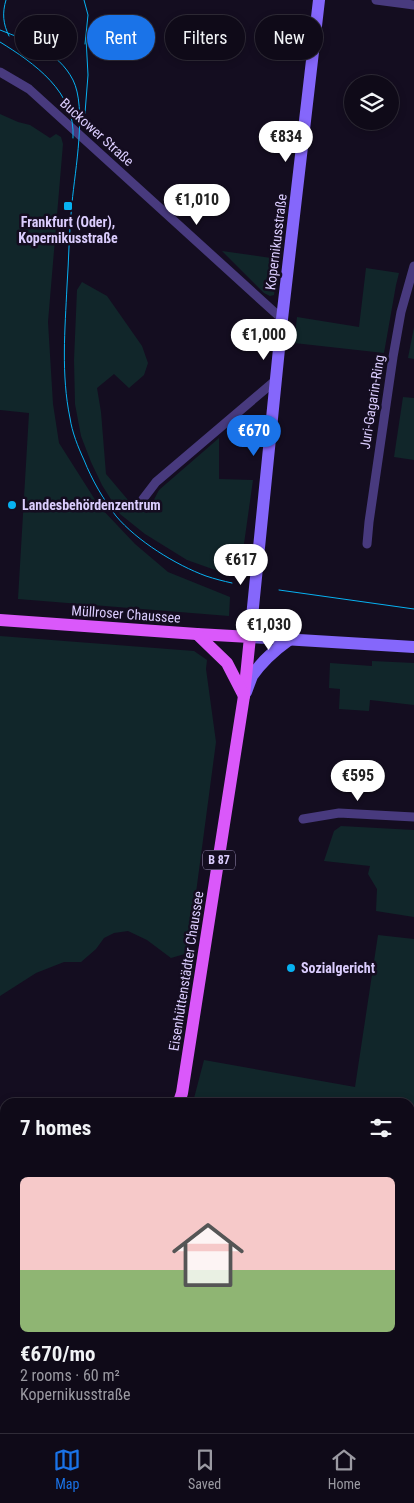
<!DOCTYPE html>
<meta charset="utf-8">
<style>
:root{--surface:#0f0a18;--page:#181321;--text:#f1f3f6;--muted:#9b9aa2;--line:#2f2b37;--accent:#1a73e8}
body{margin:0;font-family:"Roboto Condensed",sans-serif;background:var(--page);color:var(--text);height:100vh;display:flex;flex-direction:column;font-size:19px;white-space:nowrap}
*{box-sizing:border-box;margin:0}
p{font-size:16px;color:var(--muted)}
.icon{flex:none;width:28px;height:28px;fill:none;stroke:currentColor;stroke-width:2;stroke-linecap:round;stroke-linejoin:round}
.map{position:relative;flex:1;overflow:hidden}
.drawer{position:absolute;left:0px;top:1098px;width:415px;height:336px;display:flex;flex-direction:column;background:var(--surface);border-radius:15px 15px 0 0;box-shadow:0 2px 8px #0003,0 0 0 1px var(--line)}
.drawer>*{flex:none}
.banner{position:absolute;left:15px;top:15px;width:385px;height:45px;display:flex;gap:10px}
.buttons{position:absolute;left:344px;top:75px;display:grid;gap:10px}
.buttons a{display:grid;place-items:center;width:55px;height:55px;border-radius:50%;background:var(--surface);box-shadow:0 2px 8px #0003,0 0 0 1px var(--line);font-size:25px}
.price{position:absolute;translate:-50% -42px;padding:0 11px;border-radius:18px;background:#fff;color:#222;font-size:16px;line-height:32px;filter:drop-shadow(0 1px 2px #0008)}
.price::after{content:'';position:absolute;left:50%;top:30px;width:15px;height:11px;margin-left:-8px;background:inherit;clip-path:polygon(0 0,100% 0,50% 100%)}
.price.on{background:var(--accent);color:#fff}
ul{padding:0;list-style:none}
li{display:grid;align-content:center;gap:10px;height:265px;padding:0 20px}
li+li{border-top:1px solid var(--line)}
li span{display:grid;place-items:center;height:155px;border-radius:8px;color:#555}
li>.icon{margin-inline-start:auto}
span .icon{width:90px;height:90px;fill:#fffc;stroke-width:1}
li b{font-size:21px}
h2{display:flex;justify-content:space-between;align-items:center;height:60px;padding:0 20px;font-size:21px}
.tag{padding:0 18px;border-radius:22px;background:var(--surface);box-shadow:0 2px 8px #0003,0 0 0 1px var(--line);font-size:18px;line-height:45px}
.tag.on{background:var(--accent);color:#fff}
.tab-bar{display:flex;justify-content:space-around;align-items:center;height:70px;border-top:1px solid var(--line);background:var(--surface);font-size:14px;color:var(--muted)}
.tab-bar a{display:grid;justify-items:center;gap:2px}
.tab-bar .on{color:var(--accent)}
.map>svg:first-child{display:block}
</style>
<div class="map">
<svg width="414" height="1433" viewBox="0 0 414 1433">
<rect width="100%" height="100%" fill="#140d20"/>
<g fill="#11262a">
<path d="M0,114L18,122L30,125L50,138L56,134L61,137L63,144L48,322L53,404L59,443L99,506L135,544L168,572L230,597L229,616L18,599L29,413L0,410Z"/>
<path d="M222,251L278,259L274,295L270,296L264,293Z"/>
<path d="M366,268L399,273L396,285L384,353L294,343L297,317L359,327Z"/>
<path d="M82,282L107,296L142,346L148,363L144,375L129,388L114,374L97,388L101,412L106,474L128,500L144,512L147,513L159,490L219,438V479L253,480L242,558L232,576L187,560L145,534L120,514L102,485L91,462L81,436L75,404L74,360L77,290Z"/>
<path d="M414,327V359L408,358Z"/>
<path d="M403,397L414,398V460L394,457Z"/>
<path d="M0,636L194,651L207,660L206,669L216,742L188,953L171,958L147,940L128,931L114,933L104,938L96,949L81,962H64L36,973L0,996Z"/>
<path d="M372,661L414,663V705L370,700L369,711L339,709L340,689L329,688L330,663L372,666Z"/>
<path d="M341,826L414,830V917L376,911L377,889L368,874L370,866L324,861L334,831Z"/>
<path d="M378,935L414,939V1228L410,1230V1102H193L204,1060L355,1087Z"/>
<path d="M49,1429H372L374,1433H46Z"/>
</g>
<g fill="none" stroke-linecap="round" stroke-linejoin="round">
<g stroke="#483a7e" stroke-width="9">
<path d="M376,0L414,5"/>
<path d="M0,72L29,89L282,319"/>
<path d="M143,499L156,482L276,380"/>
<path d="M367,544L369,522L393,357L401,312L414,266"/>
<path d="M303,819L339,813L414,817"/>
</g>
<g stroke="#8567fb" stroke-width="12">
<path d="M319,0L282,319L250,637L414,647"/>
<path d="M246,692C248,687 250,681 252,676C262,661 276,649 290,639"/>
</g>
<g stroke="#da58fa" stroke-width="12">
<path d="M0,620L197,634L250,637L244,696L182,1093L179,1102"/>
<path d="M197,634L227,663L244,696"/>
<path d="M3,1433L6,1429"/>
<path d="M26,1433L30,1429"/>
</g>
<g stroke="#07b1f1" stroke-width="1">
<path d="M6,0C2,13 3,24 9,36"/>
<path d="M84,0L88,15L85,44"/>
<path d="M0,30C28,41 58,51 73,80C87,108 75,170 72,203C69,230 69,258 67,286C65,329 61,375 70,418C72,432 78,447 84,460C92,480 103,499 116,516C137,541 176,565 206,576C215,579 223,581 232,583"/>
<path d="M0,42C34,63 76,92 73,138"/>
<path d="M85,113L88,75L86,38"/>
<path d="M279,590L414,609"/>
</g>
</g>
<g fill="#07b1f1" stroke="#140d20" stroke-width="2">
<rect x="63" y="201" width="10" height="10" rx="2.5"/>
<circle cx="12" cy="505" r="5"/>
<circle cx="291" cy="968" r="5"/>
</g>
<g text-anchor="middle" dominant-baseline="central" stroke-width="5" stroke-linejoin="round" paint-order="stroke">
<rect fill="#140d20" stroke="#9f93bb" stroke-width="1" x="203" y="850.5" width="32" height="19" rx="4"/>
<g font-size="12" font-weight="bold" fill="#dbcdfe">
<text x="219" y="860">B 87</text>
</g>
<g font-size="14" fill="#dbcdfe" stroke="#140d20">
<text transform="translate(97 132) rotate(42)">Buckower Straße</text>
<text transform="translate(276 242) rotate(-83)">Kopernikusstraße</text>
<text transform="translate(372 402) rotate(-81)">Juri-Gagarin-Ring</text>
<text transform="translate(126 614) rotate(4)">Müllroser Chaussee</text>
<text transform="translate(186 971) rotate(-81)">Eisenhüttenstädter Chaussee</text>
</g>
<g font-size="14" font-weight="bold" fill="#dbcdfe" stroke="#140d20" text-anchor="start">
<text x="68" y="222" text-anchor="middle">Frankfurt (Oder),<tspan x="68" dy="16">Kopernikusstraße</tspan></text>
<text x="22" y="505">Landesbehördenzentrum</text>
<text x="301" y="968">Sozialgericht</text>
</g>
</g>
</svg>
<div class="buttons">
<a><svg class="icon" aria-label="layers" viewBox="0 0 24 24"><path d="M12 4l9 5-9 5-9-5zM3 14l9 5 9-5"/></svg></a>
</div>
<b class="price" style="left:286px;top:163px">€834</b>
<b class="price" style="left:197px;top:226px">€1,010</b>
<b class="price" style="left:264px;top:361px">€1,000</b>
<b class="price on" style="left:254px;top:457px">€670</b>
<b class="price" style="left:241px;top:586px">€617</b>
<b class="price" style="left:269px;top:651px">€1,030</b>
<b class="price" style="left:358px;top:802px">€595</b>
<div class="banner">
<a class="tag">Buy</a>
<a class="tag on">Rent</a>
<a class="tag">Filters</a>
<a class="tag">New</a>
</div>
<section class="drawer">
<h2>7 homes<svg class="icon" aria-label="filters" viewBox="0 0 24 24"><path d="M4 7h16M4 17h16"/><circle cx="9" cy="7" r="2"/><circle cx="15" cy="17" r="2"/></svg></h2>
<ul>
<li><span style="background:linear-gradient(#f6c9c9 60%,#8fb573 0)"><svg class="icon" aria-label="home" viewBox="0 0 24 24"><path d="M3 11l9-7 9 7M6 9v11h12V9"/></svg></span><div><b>€670/mo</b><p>2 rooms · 60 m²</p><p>Kopernikusstraße</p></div></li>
</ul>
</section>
</div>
<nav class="tab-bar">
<a class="on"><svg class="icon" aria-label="map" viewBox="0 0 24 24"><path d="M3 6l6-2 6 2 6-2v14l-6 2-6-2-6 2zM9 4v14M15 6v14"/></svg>Map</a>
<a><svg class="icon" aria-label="saved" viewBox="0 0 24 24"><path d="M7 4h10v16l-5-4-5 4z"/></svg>Saved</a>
<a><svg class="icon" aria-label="home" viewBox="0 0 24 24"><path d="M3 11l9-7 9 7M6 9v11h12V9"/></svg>Home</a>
</nav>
